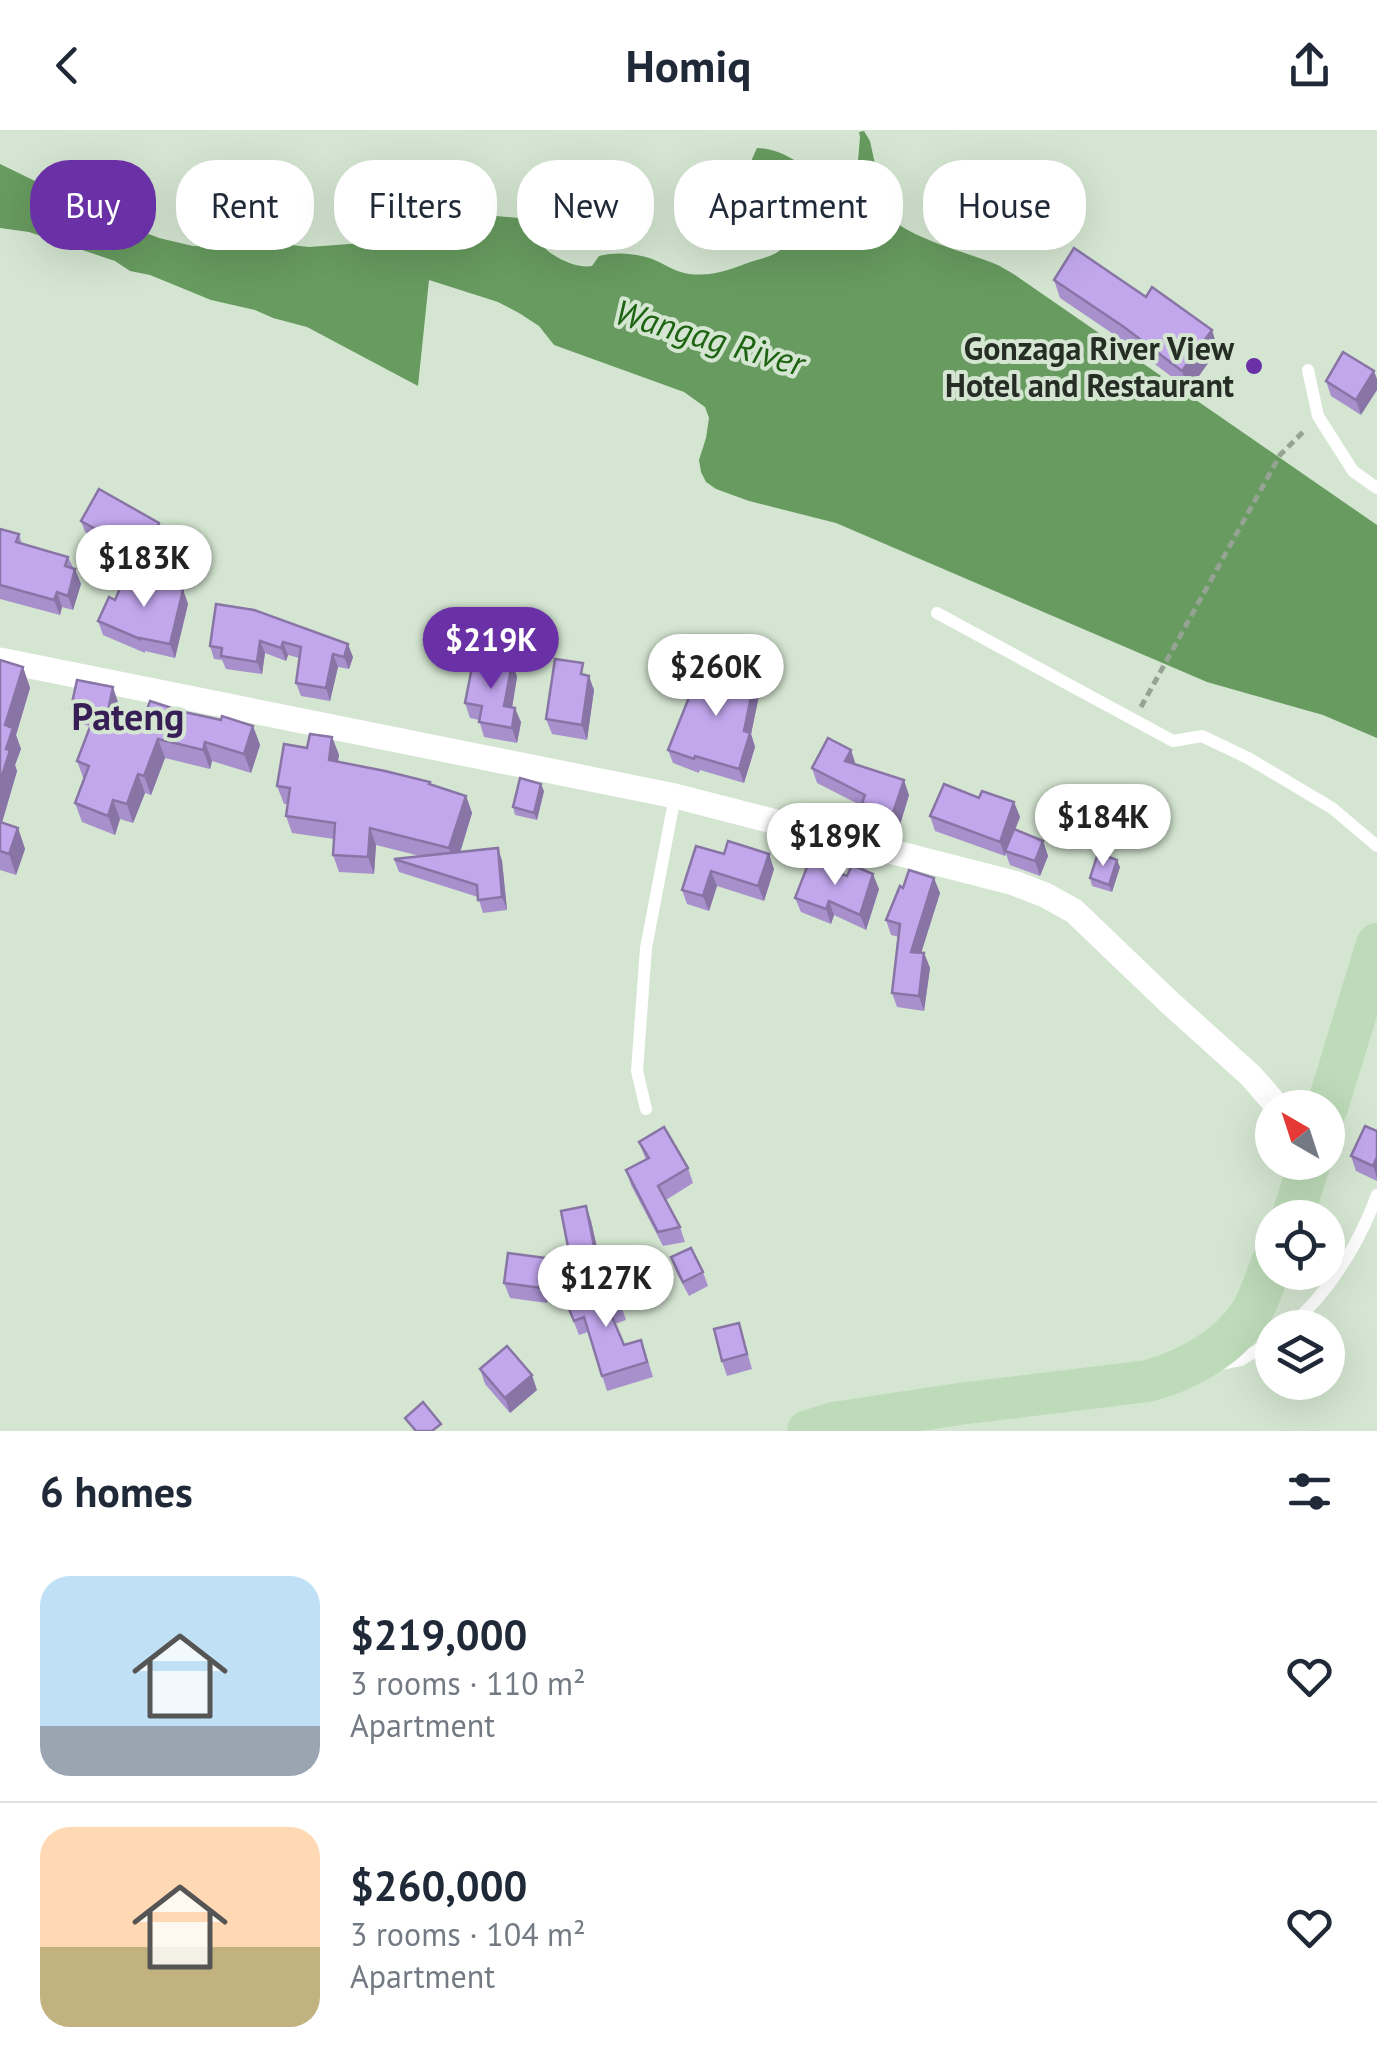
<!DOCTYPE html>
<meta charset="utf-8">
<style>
:root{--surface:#fff;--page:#f2f2f3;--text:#1f2937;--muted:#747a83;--line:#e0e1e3;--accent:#6a31a7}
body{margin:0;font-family:"PT Sans",sans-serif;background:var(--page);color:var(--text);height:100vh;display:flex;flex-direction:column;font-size:38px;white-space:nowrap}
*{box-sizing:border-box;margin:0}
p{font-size:32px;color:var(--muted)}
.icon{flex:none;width:55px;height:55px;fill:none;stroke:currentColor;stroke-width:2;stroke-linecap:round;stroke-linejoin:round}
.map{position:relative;height:1301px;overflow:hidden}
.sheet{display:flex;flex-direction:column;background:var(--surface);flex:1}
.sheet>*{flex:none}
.hud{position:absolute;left:30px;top:30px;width:1318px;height:90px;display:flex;gap:20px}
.needle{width:65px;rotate:321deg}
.tools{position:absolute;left:1255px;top:960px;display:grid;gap:20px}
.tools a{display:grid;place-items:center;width:90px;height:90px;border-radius:50%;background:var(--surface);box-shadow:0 10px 40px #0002;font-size:50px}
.price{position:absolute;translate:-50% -85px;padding:0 22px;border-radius:35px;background:#fff;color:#222;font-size:32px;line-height:65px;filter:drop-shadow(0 2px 5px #0008)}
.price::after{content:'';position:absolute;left:50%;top:60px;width:30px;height:22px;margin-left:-15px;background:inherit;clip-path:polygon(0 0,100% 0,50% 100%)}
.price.on{background:var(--accent);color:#fff}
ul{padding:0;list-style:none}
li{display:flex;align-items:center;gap:30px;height:250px;padding:0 40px}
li+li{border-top:2px solid var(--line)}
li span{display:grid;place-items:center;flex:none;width:280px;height:200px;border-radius:30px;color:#555}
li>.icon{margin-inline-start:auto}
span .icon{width:120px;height:120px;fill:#fffc;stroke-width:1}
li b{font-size:42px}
h2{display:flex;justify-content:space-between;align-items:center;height:120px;padding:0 40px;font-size:42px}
.tag{padding:0 35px;border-radius:40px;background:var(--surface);box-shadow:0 10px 40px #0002;font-size:35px;line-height:90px}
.tag.on{background:var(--accent);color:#fff}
header{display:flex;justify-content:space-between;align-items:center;height:130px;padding:0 40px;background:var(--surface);font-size:45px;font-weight:700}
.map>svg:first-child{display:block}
</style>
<header><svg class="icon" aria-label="back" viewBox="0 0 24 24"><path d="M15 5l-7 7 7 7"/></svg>Homiq<svg class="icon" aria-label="share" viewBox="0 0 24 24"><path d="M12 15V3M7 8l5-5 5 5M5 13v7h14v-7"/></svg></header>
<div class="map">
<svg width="1377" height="1301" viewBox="0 0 1377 1301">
<rect width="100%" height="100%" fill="#d4e6d1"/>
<path fill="#679b5f" d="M864,1L870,11L885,81C900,106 966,122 993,133C1001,136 1008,141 1015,145L1377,395V608L1323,585L1207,552L836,393L749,371L716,359L706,352L701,342L699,330L706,308L709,288L705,277L684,262L554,215L539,196L519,183L498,172L429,150L418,256L307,197L273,188L255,180L211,170L150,145L130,141L115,131L29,102L0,98V34L126,95L159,108L193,116L216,117L274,113L309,117L363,113L408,101L449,99L496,86L519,88L530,92C534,99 537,108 541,114C551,127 577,139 592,136L599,126C614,122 631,123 646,127C661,131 673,142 689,144C717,147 731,138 757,130C774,125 785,122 790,103C780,90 764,88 753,76L752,29L757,18C793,19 818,52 850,64L856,54L860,7L859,2Z"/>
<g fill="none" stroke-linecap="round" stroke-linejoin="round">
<path stroke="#95a393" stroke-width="5" stroke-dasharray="8 5" stroke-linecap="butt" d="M1141,577L1280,325L1306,299"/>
<g stroke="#fff" stroke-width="12">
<path d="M1308,240L1318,286L1353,341L1377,358"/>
<path d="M937,483L1173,611L1202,606L1248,628L1332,678L1377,716"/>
<path d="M646,979L637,941L646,818L675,666"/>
<path d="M1288,1198C1329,1163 1359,1114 1377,1065"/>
<path d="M1222,1234L1241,1230L1272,1211"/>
</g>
<path stroke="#fff" stroke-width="25" d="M0,530L675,666L1014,753L1045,765L1074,781L1169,872L1250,945L1279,978"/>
<g stroke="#bddbb8" stroke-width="42">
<path d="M1327,978L1377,814"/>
<path d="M1292,1088L1310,1032"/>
<path d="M808,1301L834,1293L959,1274L1148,1251C1186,1241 1228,1218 1251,1183C1260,1168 1266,1148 1272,1132"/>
</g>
</g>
<g fill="#a790cc">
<path d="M1054,150L1218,219L1189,260L1131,216L1060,168Z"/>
<path d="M1343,222L1361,285L1331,266L1326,251Z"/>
<path d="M81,391L163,404L151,438L85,402Z"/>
<path d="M0,399L19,404L22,414L68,427L81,454L73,480L62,477L60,485L0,469Z"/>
<path d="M183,460L188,474L175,528L145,521V523L103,505L98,491L115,470Z"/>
<path d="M216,474L353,527L349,539L338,537L330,571L301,566L296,553L299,528L288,525L286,531L265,523L262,544L226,539L222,530L214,529L210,516Z"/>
<path d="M0,530L23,537L30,558L16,605L21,619L15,635L17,641L2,693L18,698L25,719L16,745L0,740Z"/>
<path d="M512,533L517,547L512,577L521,592L517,613L484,607L479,590L470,588L465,573L483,534Z"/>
<path d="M756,543L761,556L751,604L755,617L744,653L700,640L699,643L673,633L668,620L730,551Z"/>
<path d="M587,545L594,560L587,610L552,604L546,589Z"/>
<path d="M118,572L115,588L141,597L184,582L253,596L260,615L251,643L212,631L210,639L165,628L151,665L145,663L133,693L120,689L115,705L82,692L75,673L84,650L77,631L90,596L76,593L71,578Z"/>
<path d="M332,607L339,625L338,632L430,652V655L466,666L472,683L460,722L498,718L502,731L507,780L483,783L478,767L399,742L394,729L420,726L376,715L374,744L339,742L333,725L334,709L292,703L286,686L288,674H284L277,656L307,618Z"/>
<path d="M856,635L909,665L899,698L868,688L864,677L817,653L812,638Z"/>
<path d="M544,661L537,690L515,685L513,677Z"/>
<path d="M979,668L1014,672L1020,687L1015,699L1043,711L1048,726L1040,746L1010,735L1006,724L1005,726L935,701L930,686Z"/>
<path d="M724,724L774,739L764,771L717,756L709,781L687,774L682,760Z"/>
<path d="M1120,737L1112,762L1092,756L1090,748Z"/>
<path d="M847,746L879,759L866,800L834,785L831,794L801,782L795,768Z"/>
<path d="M903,758L940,763L921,823H924L930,838L924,881L897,877L892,863L899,807L891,805L886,790Z"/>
<path d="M1377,1001V1051L1356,1041L1351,1026Z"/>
<path d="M639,1012L688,1038L693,1053L666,1070L680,1097L685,1112L663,1116L631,1055L626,1040L646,1030Z"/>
<path d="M586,1076L591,1091L600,1131L575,1136L569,1122Z"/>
<path d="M671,1127L703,1142L708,1156L689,1166L676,1142Z"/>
<path d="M552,1143L547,1173L510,1168L504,1153Z"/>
<path d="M566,1172L621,1175L626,1190L615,1194L624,1215L646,1224L653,1247L607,1261L588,1202L579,1205Z"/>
<path d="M739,1193L752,1239L727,1246L722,1231Z"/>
<path d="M480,1239L537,1260L510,1283L485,1254Z"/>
</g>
<g fill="#8875a6">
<path d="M1212,200L1218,219L1189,260L1182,241Z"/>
<path d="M1374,241L1377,249V260L1361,285L1356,270Z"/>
<path d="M159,393L163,404L151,438L147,427Z"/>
<path d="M75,439L81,454L73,480L68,466Z"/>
<path d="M183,460L188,474L175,528L170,514Z"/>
<path d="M57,462L62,477L60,485L54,470Z"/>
<path d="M260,511L265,523L262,544L257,532Z"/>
<path d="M283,512L288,525L286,531L281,518Z"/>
<path d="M348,514L353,527L349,539L344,527Z"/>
<path d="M333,524L338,537L330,571L326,558Z"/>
<path d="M512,533L517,547L510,591L504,576Z"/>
<path d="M23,537L30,558L16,605L21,619L15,635L17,641L0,699V652L6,619L5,595Z"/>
<path d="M756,543L761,556L751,604L755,617L744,653L739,639L744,601Z"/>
<path d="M589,546L594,560L587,610L582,595Z"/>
<path d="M113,557L118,572L112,600L107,586Z"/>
<path d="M515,578L521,592L517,613L512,598Z"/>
<path d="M253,596L260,615L251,643L244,624Z"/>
<path d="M332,607L339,625L335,648L329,630Z"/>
<path d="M158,609L165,628L151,665L144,646Z"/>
<path d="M205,612L212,631L210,639L203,620Z"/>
<path d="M851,620L856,635L845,631Z"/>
<path d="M138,644L145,663L133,693L127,674Z"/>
<path d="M904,650L909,665L899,698L893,683Z"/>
<path d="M541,654L544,661L537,690L534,683Z"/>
<path d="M466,666L472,683L456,736L449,718Z"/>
<path d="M113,670L120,689L115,705L108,686Z"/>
<path d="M1014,672L1020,687L1007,721H1005V726L1000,712Z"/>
<path d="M18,698L25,719L16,745L9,724Z"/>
<path d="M370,698L376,715L374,744L368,727Z"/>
<path d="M1043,711L1048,726L1040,746L1035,731Z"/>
<path d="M498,718L502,731L507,780L502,767Z"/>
<path d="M769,724L774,739L764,771L758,756Z"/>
<path d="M1117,730L1120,737L1112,762L1109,755Z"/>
<path d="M711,741L717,756L709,781L703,766Z"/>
<path d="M873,744L879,759L866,800L860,785Z"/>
<path d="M934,748L940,763L917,836L911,822Z"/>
<path d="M829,771L834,785L831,794L826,779Z"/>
<path d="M924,823L930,838L924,881L919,866Z"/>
<path d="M1377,1027V1048L1373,1036Z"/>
<path d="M586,1076L591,1091L600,1131L594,1116Z"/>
<path d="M546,1128L552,1143L547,1173L542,1158Z"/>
<path d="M532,1245L537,1260L510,1283L505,1268Z"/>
</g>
<g fill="#c2a7ed" stroke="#8875a6" stroke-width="2.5">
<path d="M1074,118L1146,167L1152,157L1212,200L1182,241L1124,197L1054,150Z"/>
<path d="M1343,222L1374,241L1356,270L1326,251Z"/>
<path d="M99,359L159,393L147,427L81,391Z"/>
<path d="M0,399L19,404L16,412L68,427L65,436L75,439L68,466L57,462L54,470L0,455Z"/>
<path d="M126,444L183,460L170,514L140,508V509L98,491L109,467L115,470Z"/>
<path d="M216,474L254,480L348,514L344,527L333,524L326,558L296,553L301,517L283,512L281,518L260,511L257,532L221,526L222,518L210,516Z"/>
<path d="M484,528L512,533L504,576L515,578L512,598L479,592L482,576L465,573L473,532L483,534Z"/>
<path d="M555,529L583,533L581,544L589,546L582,595L546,589Z"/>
<path d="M0,530L23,537L5,595L13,598L6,619L10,620L0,652Z"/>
<path d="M733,538L756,543L744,601L750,603L739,639L695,626L694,629L668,620L688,570L696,541L730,551Z"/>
<path d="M77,550L113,557L107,585L96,581L95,583L71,578Z"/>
<path d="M150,571L184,582L221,590L222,586L253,596L244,624L205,612L203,620L158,609L144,646L138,644L127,674L113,670L108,686L75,673L89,636L77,631L96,581L141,597Z"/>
<path d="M310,604L332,607L329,630L385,641L430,652L429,654L466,666L449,718L370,698L368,727L333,725L335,693L286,686L290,658L277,656L284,614L307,618Z"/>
<path d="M828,608L851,620L845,631L904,650L893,683L862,673L865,665L812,638Z"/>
<path d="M520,648L541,654L534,683L513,677Z"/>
<path d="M944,654L979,668L982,661L1014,672L1000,712L930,686Z"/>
<path d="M0,692L18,698L9,724L0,721Z"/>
<path d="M1014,699L1043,711L1035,731L1005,721Z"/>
<path d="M728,711L769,724L758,756L711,741L703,766L682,760L696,716L724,724Z"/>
<path d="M498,718L502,767L478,770L477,755L394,729Z"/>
<path d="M1098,723L1117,730L1109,755L1090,748Z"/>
<path d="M809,732L847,746L852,735L873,744L860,785L829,771L826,779L795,768Z"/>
<path d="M909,740L934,748L911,822L924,823L919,866L892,863L900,794L886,790L900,756L903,758Z"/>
<path d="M1365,996L1377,1001V1027L1373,1036L1351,1026Z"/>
<path d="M664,997L688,1038L658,1056L680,1097L658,1102L626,1040L649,1028L639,1012Z"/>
<path d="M586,1076L594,1116L569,1122L561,1081Z"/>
<path d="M691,1118L703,1142L683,1152L671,1127Z"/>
<path d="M508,1123L546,1128L542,1158L504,1153Z"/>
<path d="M611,1152L621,1175L609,1180L624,1215L641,1210L647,1232L602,1246L584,1187L574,1191L566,1172Z"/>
<path d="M739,1193L747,1224L722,1231L714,1199Z"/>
<path d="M507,1216L532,1245L505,1268L480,1239Z"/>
<path d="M423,1272L441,1294L432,1301H416L405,1288Z"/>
</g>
<circle fill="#6a31a7" stroke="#d4e6d1" stroke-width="4" cx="1254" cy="236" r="10"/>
<g text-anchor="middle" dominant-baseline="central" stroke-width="8" stroke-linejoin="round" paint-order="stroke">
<g font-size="32" font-weight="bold" fill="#262d25" stroke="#d4e6d1" text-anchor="end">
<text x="1234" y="218">Gonzaga River View<tspan x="1234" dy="37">Hotel and Restaurant</tspan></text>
</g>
<g font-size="35" font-style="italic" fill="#1d6312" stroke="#d4e6d1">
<text transform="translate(710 207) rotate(16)">Wangag River</text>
</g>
<g font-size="38" font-weight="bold" fill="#381e57" stroke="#d4e6d1">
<text x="128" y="585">Pateng</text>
</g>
</g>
</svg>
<div class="tools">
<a><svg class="needle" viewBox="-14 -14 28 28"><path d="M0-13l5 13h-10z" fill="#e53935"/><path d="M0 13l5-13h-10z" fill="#747a83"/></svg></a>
<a><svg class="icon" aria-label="locate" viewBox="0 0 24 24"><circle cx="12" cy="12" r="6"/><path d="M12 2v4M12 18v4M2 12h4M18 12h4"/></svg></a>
<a><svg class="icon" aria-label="layers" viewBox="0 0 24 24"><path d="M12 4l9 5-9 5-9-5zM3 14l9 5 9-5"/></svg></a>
</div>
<b class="price" style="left:144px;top:480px">$183K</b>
<b class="price on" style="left:491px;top:562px">$219K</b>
<b class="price" style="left:716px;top:589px">$260K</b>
<b class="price" style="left:1103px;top:739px">$184K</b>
<b class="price" style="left:835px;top:758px">$189K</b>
<b class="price" style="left:606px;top:1200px">$127K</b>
<div class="hud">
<a class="tag on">Buy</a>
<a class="tag">Rent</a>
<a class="tag">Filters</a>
<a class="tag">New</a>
<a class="tag">Apartment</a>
<a class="tag">House</a>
</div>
</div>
<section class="sheet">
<h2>6 homes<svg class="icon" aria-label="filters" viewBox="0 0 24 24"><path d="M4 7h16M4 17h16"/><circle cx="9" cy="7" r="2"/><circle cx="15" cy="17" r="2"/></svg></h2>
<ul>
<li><span style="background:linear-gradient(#bfe0f5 75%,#9aa5b1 0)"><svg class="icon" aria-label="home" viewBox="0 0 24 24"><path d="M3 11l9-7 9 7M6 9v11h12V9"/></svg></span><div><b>$219,000</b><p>3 rooms · 110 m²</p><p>Apartment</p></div><svg class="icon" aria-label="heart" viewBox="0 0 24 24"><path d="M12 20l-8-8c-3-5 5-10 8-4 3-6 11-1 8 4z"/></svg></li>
<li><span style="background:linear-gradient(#ffd9b3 60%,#c2b280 0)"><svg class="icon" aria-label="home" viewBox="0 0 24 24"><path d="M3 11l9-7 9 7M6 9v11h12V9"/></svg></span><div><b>$260,000</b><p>3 rooms · 104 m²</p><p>Apartment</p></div><svg class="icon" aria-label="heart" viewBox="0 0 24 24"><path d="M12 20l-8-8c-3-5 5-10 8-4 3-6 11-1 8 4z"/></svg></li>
</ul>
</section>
